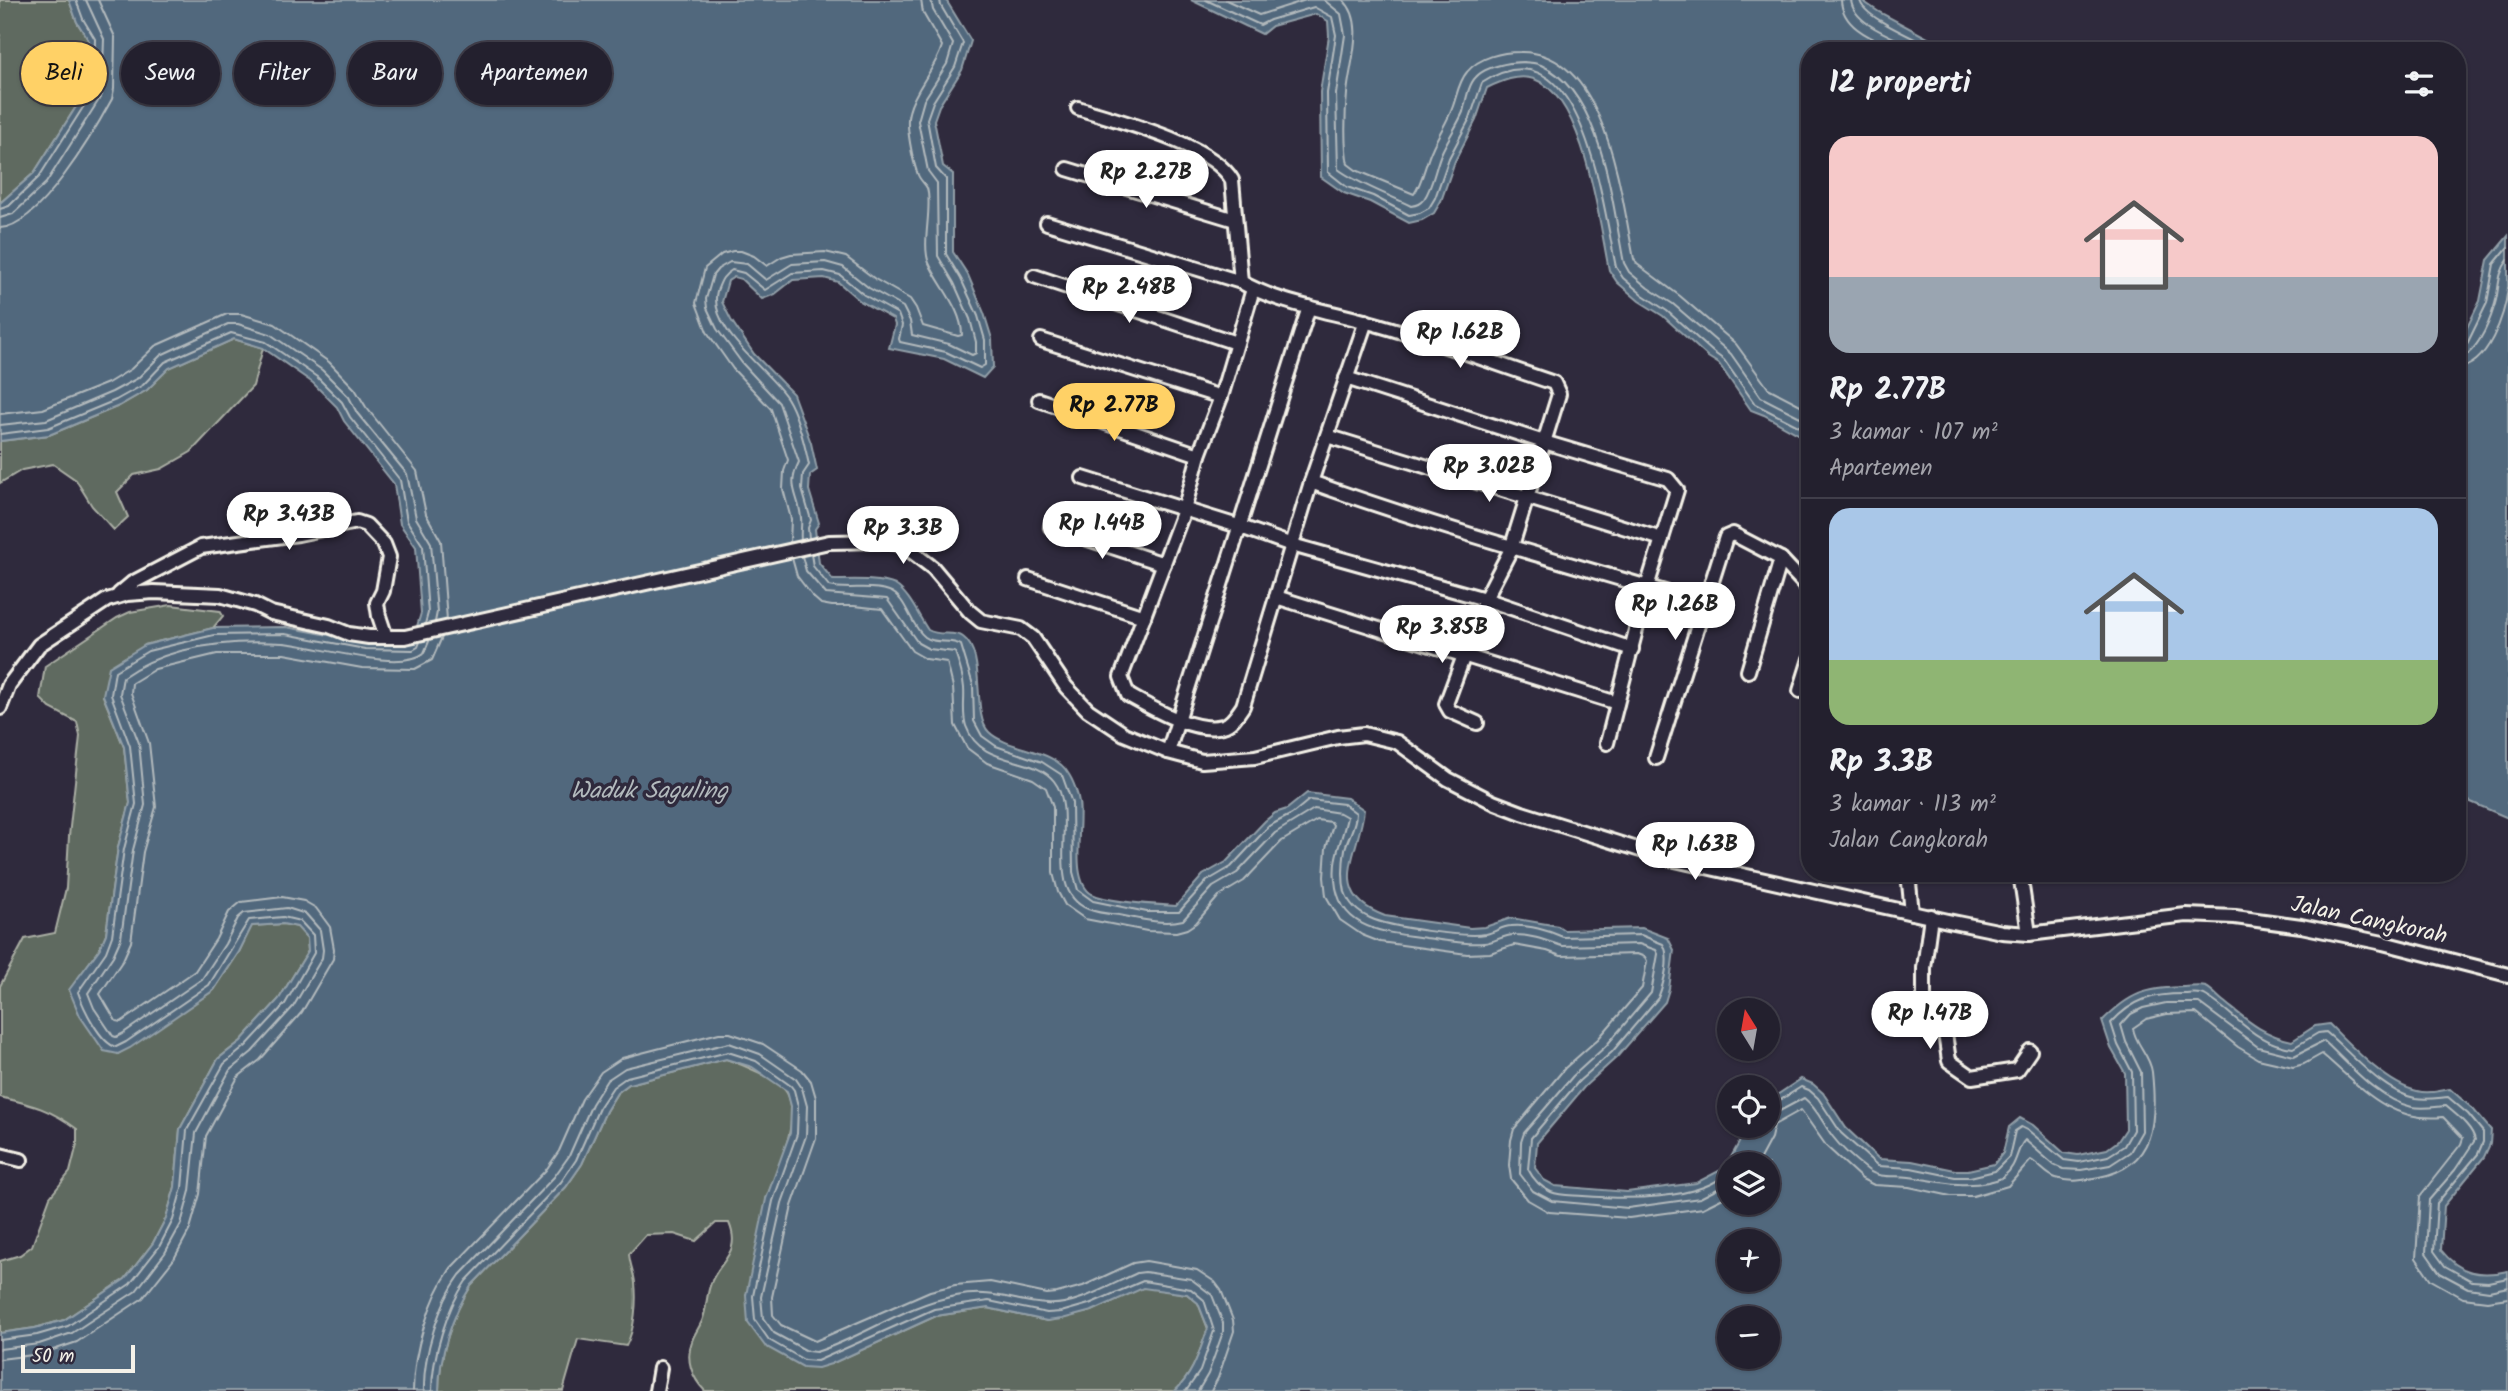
<!DOCTYPE html>
<html lang="id">
<meta charset="utf-8">
<style>
:root{--surface:#23202e;--page:#2b2836;--text:#f1f3f6;--muted:#a3a3aa;--line:#403e4a;--accent:#ffd166}
body{margin:0;font-family:Kalam,sans-serif;background:var(--page);color:var(--text);height:100vh;display:flex;flex-direction:column;font-size:26px;white-space:nowrap}
*{box-sizing:border-box;margin:0}
p{font-size:23px;color:var(--muted)}
.icon{flex:none;width:38px;height:38px;fill:none;stroke:currentColor;stroke-width:2;stroke-linecap:round;stroke-linejoin:round}
.map{position:relative;flex:1;overflow:hidden}
.details{position:absolute;left:1801px;top:42px;width:665px;height:840px;display:flex;flex-direction:column;background:var(--surface);border-radius:28px;box-shadow:0 2px 5px #0004,0 0 0 2px var(--line)}
.details>*{flex:none}
.guide{position:absolute;left:21px;top:42px;width:665px;height:63px;display:flex;gap:14px}
.needle{width:46px;rotate:349deg}
.tools{position:absolute;left:1717px;top:998px;display:grid;gap:14px}
.tools a{display:grid;place-items:center;width:63px;height:63px;border-radius:50%;background:var(--surface);box-shadow:0 2px 5px #0004,0 0 0 2px var(--line);font-size:35px}
.scale{position:absolute;left:21px;bottom:18px;width:114px;box-sizing:border-box;padding-left:7px;border:4px solid #f4f1e8;border-top:0;font-size:19px;line-height:24px;white-space:nowrap;color:#f4f1e8;-webkit-text-stroke:5px #2f2a3d;paint-order:stroke}
.price{position:absolute;translate:-50% -60px;padding:0 16px;border-radius:24px;background:#fff;color:#222;font-size:23px;line-height:46px;filter:drop-shadow(0 2px 4px #0008)}
.price::after{content:'';position:absolute;left:50%;top:42px;width:21px;height:16px;margin-left:-10px;background:inherit;clip-path:polygon(0 0,100% 0,50% 100%)}
.price.active{background:var(--accent);color:#111}
ul{padding:0;list-style:none}
li{display:grid;align-content:center;gap:14px;height:371px;padding:0 28px}
li+li{border-top:2px solid var(--line)}
li span{display:grid;place-items:center;height:217px;border-radius:21px;color:#555}
li>.icon{margin-inline-start:auto}
span .icon{width:126px;height:126px;fill:#fffc;stroke-width:1}
li b{font-size:30px}
h2{display:flex;justify-content:space-between;align-items:center;height:84px;padding:0 28px;font-size:30px}
.pill{padding:0 24px;border-radius:32px;background:var(--surface);box-shadow:0 2px 5px #0004,0 0 0 2px var(--line);font-size:24px;line-height:63px}
.pill.active{background:var(--accent);color:#111}
.map>svg:first-child{display:block}
</style>
<div class="map">
<svg width="2508" height="1391" viewBox="0 0 2508 1391">
<rect width="100%" height="100%" fill="#2f2a3d"/>
<filter id="ink" filterUnits="userSpaceOnUse"><feTurbulence type="fractalNoise" baseFrequency=".0143" numOctaves="2"/><feDisplacementMap in="SourceGraphic" scale="14" xChannelSelector="R" yChannelSelector="G"/><feConvolveMatrix kernelMatrix="1 2 1 2 8 2 1 2 1" color-interpolation-filters="sRGB"/></filter>
<g filter="url(#ink)">
<g fill="#5f6b60" stroke="#aaaea4" stroke-width="2">
<path d="M0,0H69L77,22L89,41L88,88L34,173L0,203Z"/>
<path d="M234,339L263,348L253,386L191,452L161,469L134,475L117,492L128,517L114,530L92,506L76,480L53,464L22,470L0,483V441L49,435L119,406L147,390L169,368Z"/>
<path d="M171,605L220,611L223,616L213,628L145,645L103,696L124,747L130,803L118,847L106,934L100,948L69,991L118,1054L214,990L239,952L251,926L283,924L298,927L307,938L308,951L279,999L241,1041L218,1059L180,1129L175,1187L166,1218L153,1243L125,1279L64,1320L35,1328L0,1333V1261L20,1255L32,1246L50,1197L70,1172L77,1144V1129C50,1109 33,1105 0,1097V986L25,939L55,933L66,888L69,836L80,736L77,722L50,708L40,698L45,666L117,618L130,612Z"/>
<path d="M726,1059C741,1064 779,1079 787,1093C802,1120 776,1173 766,1199L831,1364L936,1316L988,1308L1047,1321L1092,1311L1143,1287L1187,1294L1198,1303L1208,1329C1199,1352 1194,1373 1175,1391H705C692,1378 685,1359 692,1341C694,1334 699,1328 702,1321C707,1309 706,1295 711,1283C719,1261 742,1253 729,1223H716L696,1241L674,1234L646,1235L629,1254C630,1265 634,1273 635,1283C637,1302 635,1329 626,1346L578,1339L563,1391H439C439,1356 452,1315 471,1286L566,1187L582,1164L606,1111L617,1093L629,1084Z"/>
</g>
<g fill="#51687d" stroke="#929fa8" stroke-width="2" fill-rule="evenodd">
<path d="M69,0H946L971,41L962,70L939,106L934,120L943,166L953,174V252L968,275L984,313L992,339L993,367L983,378L944,359L889,348L895,325L893,319L860,301L838,282L824,278L793,280L775,294L762,299L741,279L734,277L728,281L722,302L731,320L754,354L793,394L811,443L817,470L810,475L809,490L819,523L815,529L819,563L833,580C848,580 882,578 895,585C909,593 919,617 928,630C939,637 954,630 963,637C987,654 971,715 989,732C1007,750 1055,749 1068,773C1073,780 1078,794 1079,802C1083,825 1069,881 1092,894C1107,902 1158,905 1176,906L1203,875L1226,862L1265,821L1275,813L1287,809L1307,793L1347,798L1364,810C1359,854 1325,894 1385,916L1470,928L1485,927L1511,918L1558,926L1564,930L1642,928L1668,938L1674,950L1669,989L1665,1002L1617,1057L1585,1086L1537,1143L1535,1168L1544,1180L1555,1186L1627,1192L1696,1183L1721,1170L1730,1159L1749,1125H1768V1101L1801,1079L1813,1084L1823,1093L1846,1128L1879,1159L1912,1161L1955,1170H1968L1994,1164L2003,1153L2009,1127L2020,1118L2033,1125L2064,1153L2078,1155L2107,1149L2118,1141L2126,1129L2125,1073L2111,1048L2102,1021C2130,993 2145,988 2184,987C2190,987 2200,985 2206,987C2211,989 2218,997 2223,1001C2247,1020 2261,1034 2292,1041L2315,1026L2329,1024C2350,1045 2387,1085 2417,1091C2428,1094 2439,1091 2450,1089L2473,1109L2491,1130L2490,1144L2484,1157L2444,1206L2441,1250C2460,1274 2480,1277 2508,1271V1391H1175C1194,1373 1199,1352 1208,1328L1198,1303L1187,1294L1143,1288L1092,1311L1062,1319L1047,1321L988,1308L936,1316L831,1364L818,1368L803,1367L765,1346L748,1323L746,1295L766,1199L790,1133L791,1106L787,1091L752,1067L726,1059L629,1084L617,1093L606,1111L582,1164L566,1187L471,1286C452,1315 439,1356 439,1391H0V1333L35,1328L64,1320L125,1279L153,1243L166,1218L175,1187L180,1129L218,1059L241,1041L279,999L308,951L307,938L297,927L283,924L252,926L239,952L214,990L130,1048L118,1054L104,1051L80,1016L69,990L100,948L106,934L118,847L130,803L124,747L103,695L109,667L145,645L213,628L286,627L366,642L412,643L421,613L416,547L400,524L394,484L344,421L337,407L313,383L263,348L234,339L169,368L147,390L119,406L49,435L0,441V203L34,173L88,88L89,41L77,22ZM1729,1164H1768V1202H1729ZM1729,1241H1768V1279H1729ZM1729,1318H1768V1356H1729Z"/>
<path d="M1191,0H1861L1879,12L1952,51H1810L1809,440L1764,415L1751,410L1719,364L1708,357L1663,316L1639,301L1617,282L1609,270C1599,222 1585,97 1534,79C1518,74 1501,81 1487,88L1476,120L1455,161L1441,201L1434,213L1422,220L1409,223L1370,202L1344,193L1321,177L1320,92L1329,36L1328,21L1316,14L1272,26L1262,34Z"/>
<path d="M2508,236V818L2457,796V348L2480,301L2488,260Z"/>
</g>
<g fill="none" stroke-linecap="round" stroke-linejoin="round">
<g stroke="#b3babd" stroke-width="2">
<path d="M1206,0L1260,25L1270,20L1314,7L1332,17L1336,35L1327,93L1328,172L1347,187L1373,196L1409,215L1420,213L1429,208L1435,198L1449,158L1470,118L1482,83C1583,17 1603,208 1616,267L1623,278L1643,295L1667,311L1713,352L1724,360L1755,404L1810,432"/>
<path d="M1226,0L1259,15L1306,0"/>
<path d="M1324,0L1341,14L1345,35L1336,94L1338,169C1358,184 1387,194 1411,206C1417,205 1420,204 1424,199C1433,186 1435,168 1441,154C1447,140 1457,126 1463,112C1466,101 1468,85 1476,77C1484,68 1498,65 1510,63C1520,62 1531,61 1541,65C1603,93 1612,204 1624,263L1629,272L1648,288L1673,304L1731,354L1761,397L1810,422"/>
<path d="M1343,0C1367,22 1349,65 1347,94C1345,113 1344,146 1348,164L1356,170L1414,194C1423,181 1425,164 1432,149C1438,135 1448,121 1453,106C1457,95 1459,81 1467,72C1479,57 1502,52 1520,52C1607,50 1621,196 1634,259L1637,264L1680,296L1736,344L1768,388L1810,410"/>
<path d="M1841,0C1842,29 1876,40 1899,51"/>
<path d="M1851,0C1853,26 1901,39 1921,51"/>
<path d="M1860,0C1862,18 1922,41 1938,51"/>
<path d="M0,209L9,206L39,177L94,90L95,39L83,19L76,0"/>
<path d="M0,218L13,214L46,183L102,95L104,39L86,0"/>
<path d="M0,228C39,227 94,132 112,99L114,89L115,37L98,0"/>
<path d="M2457,349L2463,348L2467,344L2487,303L2494,264L2508,247"/>
<path d="M2457,358C2475,357 2489,324 2494,307C2500,291 2496,275 2508,260"/>
<path d="M2457,368C2488,367 2505,314 2508,288"/>
<path d="M0,414L43,409L108,383L131,369L155,346L227,314H241L275,324L329,362L355,389L366,407L417,471L426,514L441,541L447,620"/>
<path d="M0,425L46,420L112,392L138,378L161,355L228,324H238L270,334L322,370L349,397L357,413L407,474L416,518L431,543L437,612L435,622"/>
<path d="M0,434L48,428L116,400L143,385L165,362L231,333L266,342L317,377L342,402L350,417L400,480L407,521L423,546L428,613L425,624"/>
<path d="M809,538L808,528L811,520L802,489L803,474L809,465C805,446 797,414 787,398C769,370 707,329 717,291C721,281 722,276 732,270L744,273L765,290L792,273L824,271L840,275L864,295L898,314L902,325L899,339L900,342L946,352L980,368L985,365V340L978,316L961,279L946,254V179L936,168L927,119L933,102L955,67L963,43L941,6L940,0"/>
<path d="M801,540C800,532 802,525 801,518C799,494 786,488 799,462L779,403L742,363L717,329L707,308L706,299L713,275L718,269L730,262L747,264L766,280L792,264L825,262L843,267L869,288L903,307L910,321L912,335L949,344L972,355L976,353V342L970,319L954,283L938,256L937,183L928,171L918,121L924,100L947,64L953,44L933,10L931,0"/>
<path d="M790,543L791,519L783,489L784,471L788,460L771,409L733,369L707,332L696,303L705,268L722,254L733,251H741L754,256L767,266L781,257L791,254L825,252L846,257L875,279L910,299L916,308L923,326L958,336L962,335C962,309 939,286 929,263C921,244 933,206 927,188C925,184 920,180 918,175C913,162 905,125 909,112C915,88 935,70 942,46L923,13L921,0"/>
<path d="M811,554L813,566L829,586C848,591 870,584 889,591C907,597 910,626 925,637C936,645 950,638 961,645L973,685L974,721L982,736L996,746L1042,762L1062,775L1072,803L1073,872L1078,890L1093,901L1147,912H1179L1207,881L1231,867L1269,826L1292,814L1309,800L1344,804L1356,813C1356,826 1348,837 1345,849C1343,862 1342,879 1345,892C1349,904 1359,913 1370,918C1389,927 1465,938 1486,934C1495,932 1503,926 1511,926C1527,924 1550,931 1563,937L1641,935L1663,944C1671,957 1664,983 1658,998L1612,1052L1579,1081L1531,1138L1528,1169C1533,1179 1540,1187 1551,1192C1560,1196 1573,1195 1583,1196C1621,1199 1701,1202 1729,1171"/>
<path d="M802,556L806,571L826,594L887,599L918,643L929,649L955,652C959,663 963,676 964,688C965,700 962,714 966,726C981,768 1033,754 1054,781C1080,814 1041,890 1088,909C1097,913 1109,914 1119,915C1139,919 1163,925 1183,920L1213,887L1237,873L1275,833L1314,809L1340,813L1347,817C1343,839 1332,856 1335,880C1339,931 1386,932 1425,938C1444,940 1464,945 1484,943C1495,942 1505,934 1515,935C1532,935 1547,941 1562,946L1639,944L1656,950L1658,954L1651,993L1606,1046L1573,1076L1524,1133L1521,1142L1520,1174L1533,1191L1552,1201L1628,1208L1700,1198L1729,1183"/>
<path d="M792,558L797,576L813,597L821,604L832,606H854L882,609L912,651L926,659L947,662L953,687L955,725L967,748L987,763L1033,779L1046,788L1053,807V873L1058,892L1065,905L1085,919L1147,931L1176,932L1187,929L1196,923L1219,896L1244,881L1282,841L1317,820L1331,822L1333,825L1326,848L1324,877L1326,896L1340,920L1362,935L1380,942L1467,954L1490,953L1514,945L1547,951L1561,956L1637,954L1645,957L1647,961L1642,988L1598,1039L1565,1068L1514,1129L1511,1140L1509,1165L1511,1179L1528,1200L1549,1212L1629,1218L1703,1208L1729,1195"/>
<path d="M1768,1105L1774,1104L1801,1087L1809,1090L1818,1098L1841,1133L1878,1166L1911,1168L1955,1177H1970L1995,1171L2009,1157L2015,1131L2021,1127L2029,1131L2064,1160L2079,1162L2108,1156L2124,1146L2133,1130L2132,1072L2118,1045L2111,1023C2133,999 2152,994 2184,994C2191,994 2200,992 2206,996C2238,1015 2252,1043 2293,1048L2318,1033L2326,1032C2351,1053 2381,1091 2415,1098C2426,1100 2437,1098 2448,1097L2468,1114L2483,1132V1142L2478,1154L2437,1203L2434,1251L2445,1266L2472,1281L2488,1282L2508,1278"/>
<path d="M1768,1114L1776,1113L1804,1098C1817,1108 1823,1124 1833,1137C1842,1149 1856,1161 1868,1170C1879,1179 1896,1175 1909,1177C1939,1181 1958,1188 1989,1182C1994,1180 2000,1180 2004,1176C2018,1165 2016,1149 2025,1140L2054,1165L2063,1169L2081,1170L2110,1165L2130,1152L2142,1131L2141,1072L2126,1042L2121,1025L2131,1014L2143,1008L2166,1003H2199L2258,1047L2294,1056L2324,1041C2349,1064 2377,1099 2412,1107C2424,1109 2434,1107 2446,1106C2456,1115 2472,1126 2475,1140L2455,1170L2429,1200L2426,1253L2440,1273L2468,1288L2489,1291L2508,1287"/>
<path d="M1757,1164L1771,1138L1774,1125L1801,1110L1827,1147L1862,1179L1874,1185L1909,1187L1951,1196H1973L2008,1186L2031,1160C2040,1165 2046,1175 2056,1178C2071,1183 2085,1180 2099,1177C2156,1166 2157,1120 2152,1072C2150,1055 2135,1044 2133,1028L2146,1019L2167,1014L2196,1013L2238,1047L2258,1059L2293,1067L2304,1064L2322,1054C2360,1086 2388,1123 2443,1117L2463,1138L2461,1144L2420,1196L2416,1258L2431,1280L2463,1298L2487,1301L2508,1298"/>
<path d="M0,1340L37,1335L68,1326L130,1284L159,1247L173,1220L182,1188L187,1130L224,1064L246,1046L285,1004L314,953L313,935L300,921L283,917L249,920L209,985L126,1042L116,1047C100,1043 83,1007 78,992L106,952L112,936L124,849L136,804L130,746L111,695L115,671L148,651L214,635L285,634L365,649L413,650L418,647L420,642"/>
<path d="M0,1349L39,1344L72,1333L136,1291L165,1253L181,1224L190,1191L196,1133L230,1070L252,1052L293,1007L322,958L323,950L320,930L306,914L287,908L244,913L238,918L225,944L202,979L122,1034L116,1037L113,1036L94,1008L88,993L113,956L121,938L133,850L145,805L139,743L120,694L123,677C168,645 229,640 283,643C314,645 400,673 424,653L430,639"/>
<path d="M0,1359L41,1354L77,1342L143,1298L174,1259L190,1229L200,1194L206,1136L238,1077L260,1060L302,1012L333,959L334,949L330,927L316,908L304,901L282,897L241,902L229,912L216,939L195,971L121,1022L116,1021L100,994L123,960L131,942L143,852L156,807L149,743L131,693L132,683L155,669L217,654H284L362,668L415,669L432,660L442,637"/>
<path d="M413,1391C413,1353 429,1299 451,1268L546,1170L559,1151L582,1099L601,1072L622,1058L719,1033H730L763,1044L802,1070L811,1081L816,1098V1138L792,1206L772,1297L773,1315L781,1325L815,1341L930,1291L955,1285L990,1282L1047,1294L1057,1293L1083,1286L1133,1263L1146,1261L1197,1270L1215,1282L1221,1290L1233,1320L1234,1331L1218,1378L1211,1391"/>
<path d="M424,1391C423,1355 439,1303 460,1275L554,1177L569,1156L592,1104L607,1080L625,1068L729,1043L760,1054L796,1079L802,1088L807,1106L806,1136L782,1203L761,1297L763,1318L774,1333L807,1351L816,1352C864,1337 906,1304 956,1296C994,1289 1011,1301 1046,1304C1074,1307 1112,1284 1137,1273L1145,1272L1191,1279L1212,1295L1223,1323V1332L1208,1374L1198,1391"/>
<path d="M432,1391C432,1357 447,1308 466,1281L561,1182L576,1160L599,1108L613,1087L627,1077L728,1052L756,1061L791,1086L794,1090L798,1106L797,1134L773,1201L753,1296L755,1320L769,1340L804,1360L817,1361L934,1309L989,1301L1047,1313L1061,1312L1089,1304L1143,1281L1191,1289L1204,1300L1214,1331L1200,1371L1186,1391"/>
</g>
<defs>
<g id="minor">
<path d="M1078,108C1118,121 1212,144 1232,180L1241,282"/>
<path d="M1067,169L1235,220"/>
<path d="M1047,223L1241,282C1278,303 1323,310 1364,321C1428,338 1491,362 1554,383L1559,394L1511,549L1485,599L1446,704L1450,711L1477,723"/>
<path d="M1034,276L1236,343"/>
<path d="M1253,289L1221,397L1199,455L1184,510L1121,677L1128,695C1152,708 1195,734 1223,726C1232,724 1238,713 1243,706L1311,482L1366,321"/>
<path d="M1041,340L1221,397"/>
<path d="M1346,378L1544,442L1668,479L1677,490L1647,587L1607,743"/>
<path d="M1039,400L1199,455"/>
<path d="M1327,436L1662,539"/>
<path d="M1083,478L1238,526L1292,545L1485,599L1632,649"/>
<path d="M1311,482C1440,529 1573,564 1705,604"/>
<path d="M1051,527L1164,564"/>
<path d="M1781,559L1810,590"/>
<path d="M1028,579L1144,617"/>
<path d="M119,594L132,583L201,547L298,534L357,522L366,525L384,544L389,557L383,591L377,603L379,616L386,637"/>
<path d="M1276,597L1617,703"/>
<path d="M1800,691L1810,659"/>
<path d="M0,708L9,685L39,645L107,600L127,594L154,592L220,595L255,605L271,613L329,626L349,634L369,637H405L829,542L884,541L903,545L933,568L970,612L981,621L1021,629L1033,638L1066,687L1088,710L1124,734L1168,752L1202,761L1255,757L1338,737L1364,734L1397,742L1448,779L1493,802L1522,813L1666,858L1948,921L2002,932L2029,934L2186,915L2235,917L2301,926L2383,943L2508,975"/>
<path d="M1168,752L1309,307"/>
<path d="M1656,758L1726,537L1733,534L1781,559L1748,671"/>
<path d="M1908,873L1912,913"/>
<path d="M2020,873L2029,934"/>
<path d="M1931,916L1924,968V1024L1945,1033L1949,1061L1972,1077L2017,1070L2030,1051"/>
<path d="M0,1155L21,1160"/>
<path d="M656,1391L660,1368"/>
</g>
</defs>
<use href="#minor" stroke="#f4f1e8" stroke-width="18"/>
<use href="#minor" stroke="#2f2a3d" stroke-width="12"/>
</g>
</g>
<g text-anchor="middle" dominant-baseline="central" stroke-width="7" stroke-linejoin="round" paint-order="stroke">
<g font-size="23" fill="#f4f1e8" stroke="#2f2a3d">
<text transform="translate(2369 921) rotate(12)">Jalan Cangkorah</text>
</g>
<g font-size="24" font-style="italic" fill="#b3babd" stroke="#2f2a3d">
<text x="649" y="791">Waduk Saguling</text>
</g>
</g>
</svg>
<div class="tools">
<a><svg class="needle" viewBox="-14 -14 28 28"><path d="M0-13l5 13h-10z" fill="#e53935"/><path d="M0 13l5-13h-10z" fill="#a3a3aa"/></svg></a>
<a><svg class="icon" aria-label="locate" viewBox="0 0 24 24"><circle cx="12" cy="12" r="6"/><path d="M12 2v4M12 18v4M2 12h4M18 12h4"/></svg></a>
<a><svg class="icon" aria-label="layers" viewBox="0 0 24 24"><path d="M12 4l9 5-9 5-9-5zM3 14l9 5 9-5"/></svg></a>
<a>+</a>
<a>−</a>
</div>
<div class="scale">50 m</div>
<b class="price" style="left:1146px;top:210px">Rp 2.27B</b>
<b class="price" style="left:1129px;top:325px">Rp 2.48B</b>
<b class="price" style="left:1460px;top:370px">Rp 1.62B</b>
<b class="price active" style="left:1114px;top:443px">Rp 2.77B</b>
<b class="price" style="left:1489px;top:504px">Rp 3.02B</b>
<b class="price" style="left:289px;top:552px">Rp 3.43B</b>
<b class="price" style="left:1102px;top:561px">Rp 1.44B</b>
<b class="price" style="left:903px;top:566px">Rp 3.3B</b>
<b class="price" style="left:1675px;top:642px">Rp 1.26B</b>
<b class="price" style="left:1442px;top:665px">Rp 3.85B</b>
<b class="price" style="left:1695px;top:882px">Rp 1.63B</b>
<b class="price" style="left:1930px;top:1051px">Rp 1.47B</b>
<div class="guide">
<a class="pill active">Beli</a>
<a class="pill">Sewa</a>
<a class="pill">Filter</a>
<a class="pill">Baru</a>
<a class="pill">Apartemen</a>
</div>
<section class="details">
<h2>12 properti<svg class="icon" aria-label="filters" viewBox="0 0 24 24"><path d="M4 7h16M4 17h16"/><circle cx="9" cy="7" r="2"/><circle cx="15" cy="17" r="2"/></svg></h2>
<ul>
<li><span style="background:linear-gradient(#f6c9c9 65%,#9aa5b1 0)"><svg class="icon" aria-label="home" viewBox="0 0 24 24"><path d="M3 11l9-7 9 7M6 9v11h12V9"/></svg></span><div><b>Rp 2.77B</b><p>3 kamar · 107 m²</p><p>Apartemen</p></div></li>
<li><span style="background:linear-gradient(#a9c7e8 70%,#8fb573 0)"><svg class="icon" aria-label="home" viewBox="0 0 24 24"><path d="M3 11l9-7 9 7M6 9v11h12V9"/></svg></span><div><b>Rp 3.3B</b><p>3 kamar · 113 m²</p><p>Jalan Cangkorah</p></div></li>
</ul>
</section>
</div>
